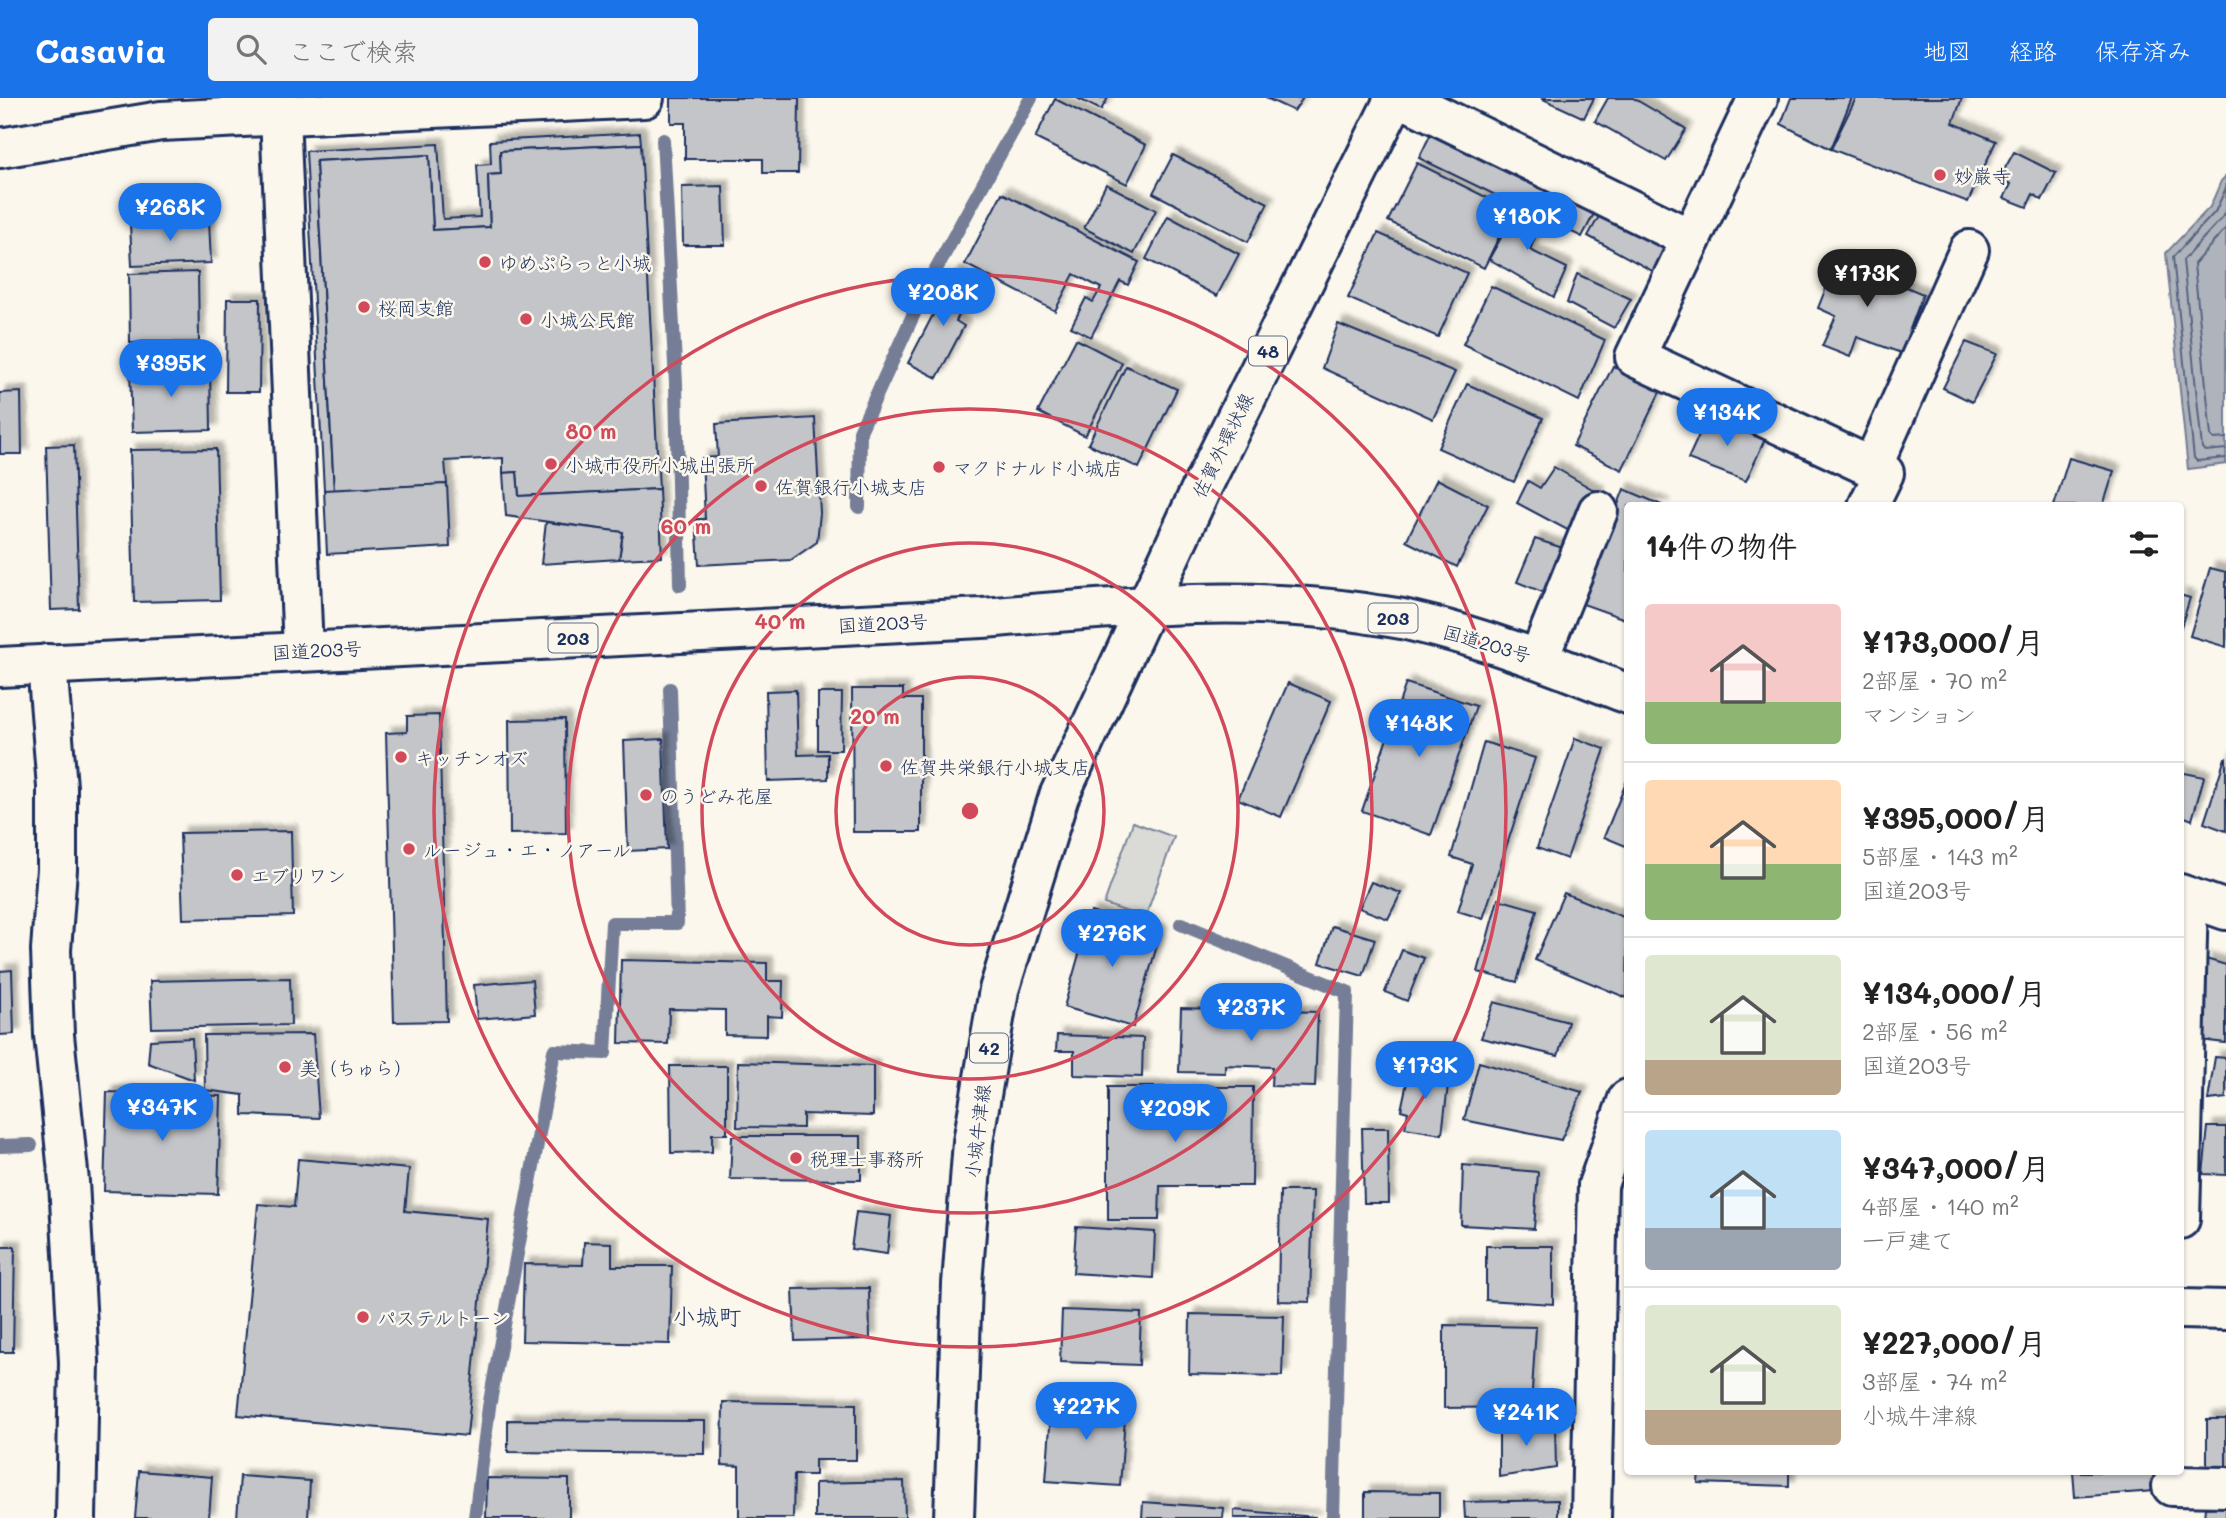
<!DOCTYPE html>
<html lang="ja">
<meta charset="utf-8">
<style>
:root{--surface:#fff;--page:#f2f2f2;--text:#222;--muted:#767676;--line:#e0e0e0;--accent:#1a73e8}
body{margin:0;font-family:Mali,"Klee One",sans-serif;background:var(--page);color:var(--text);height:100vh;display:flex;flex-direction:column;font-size:26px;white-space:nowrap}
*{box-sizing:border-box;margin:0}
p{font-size:23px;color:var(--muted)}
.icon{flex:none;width:38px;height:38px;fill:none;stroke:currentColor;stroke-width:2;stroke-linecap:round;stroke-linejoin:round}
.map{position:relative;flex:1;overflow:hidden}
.drawer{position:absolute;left:1624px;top:404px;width:560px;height:973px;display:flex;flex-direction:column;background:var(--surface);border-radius:7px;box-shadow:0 2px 5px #0004}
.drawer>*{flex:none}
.price{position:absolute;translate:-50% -60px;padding:0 16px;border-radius:24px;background:var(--accent);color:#fff;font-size:23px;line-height:46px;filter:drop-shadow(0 2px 4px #0008)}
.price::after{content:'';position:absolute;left:50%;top:42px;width:21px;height:16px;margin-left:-10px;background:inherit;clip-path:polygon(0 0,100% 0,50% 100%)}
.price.current{background:#222;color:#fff}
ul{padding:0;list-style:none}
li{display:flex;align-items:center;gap:21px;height:175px;padding:0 21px}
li+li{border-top:2px solid var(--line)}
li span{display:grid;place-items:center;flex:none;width:196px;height:140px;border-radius:7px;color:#555}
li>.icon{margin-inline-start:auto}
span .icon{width:84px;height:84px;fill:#fffc;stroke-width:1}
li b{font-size:30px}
h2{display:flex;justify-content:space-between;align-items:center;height:84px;padding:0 21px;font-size:30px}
header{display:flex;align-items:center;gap:42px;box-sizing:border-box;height:98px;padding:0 35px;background:var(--accent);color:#fff}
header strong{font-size:33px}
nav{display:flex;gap:38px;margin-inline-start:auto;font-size:24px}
.search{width:490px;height:63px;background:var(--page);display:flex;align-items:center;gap:18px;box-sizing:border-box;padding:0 24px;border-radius:7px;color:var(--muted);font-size:26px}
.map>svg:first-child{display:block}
</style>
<header>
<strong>Casavia</strong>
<div class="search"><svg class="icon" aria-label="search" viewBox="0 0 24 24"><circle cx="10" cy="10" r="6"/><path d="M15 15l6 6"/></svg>ここで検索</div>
<nav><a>地図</a><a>経路</a><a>保存済み</a></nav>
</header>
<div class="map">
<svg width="2226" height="1420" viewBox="0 0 2226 1420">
<defs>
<filter id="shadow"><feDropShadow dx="6" dy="-6" stdDeviation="2" flood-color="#0004"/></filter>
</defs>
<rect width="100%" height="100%" fill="#fbf7ec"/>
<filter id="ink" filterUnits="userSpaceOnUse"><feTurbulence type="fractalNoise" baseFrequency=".0143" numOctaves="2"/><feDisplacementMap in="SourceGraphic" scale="14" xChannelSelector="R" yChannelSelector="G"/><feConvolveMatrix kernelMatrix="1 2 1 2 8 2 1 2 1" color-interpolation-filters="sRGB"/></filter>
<g filter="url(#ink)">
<path fill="#dadad7" stroke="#7a849a" stroke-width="2" d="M1133,724L1174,739L1145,820L1104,806Z"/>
<path fill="#afb3bb" stroke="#747e96" stroke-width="2" d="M2226,78V366L2188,371L2166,155L2210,109L2221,83Z"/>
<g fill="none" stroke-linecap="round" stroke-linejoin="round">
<g stroke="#566483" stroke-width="2">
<path d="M2226,90L2215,114L2173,159L2194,360L2197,363L2226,360"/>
<path d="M2226,111L2222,120L2183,162L2202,350L2205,353L2226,351"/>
<path d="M2226,130L2194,166L2211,338L2214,341L2226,340"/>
</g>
<g stroke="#747e96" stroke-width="14">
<path d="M663,42L676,285L680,487"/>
<path d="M859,409L860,333L927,187L1031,0"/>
<path d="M1181,826L1347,894L1333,1420"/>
<path d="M0,1048L31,1047"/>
<path d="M475,1420L489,1309L554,953L605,955L612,825H677L670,591"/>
</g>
</g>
<g fill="#c3c5c9" stroke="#1b2f5e" stroke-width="2" filter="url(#shadow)">
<path d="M671,0H799L798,75H763V61H685V25H671Z"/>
<path d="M1077,0H1108L1101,12Z"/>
<path d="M1266,0H1303L1294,13Z"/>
<path d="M1541,0H1594L1584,20Z"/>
<path d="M1608,0H1633L1686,31L1666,63L1595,23Z"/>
<path d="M1791,0H1852L1831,51L1781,26Z"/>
<path d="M1856,0H1962L1953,25L1996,43L1968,104L1831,51Z"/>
<path d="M1055,1L1146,47L1127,86L1035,40Z"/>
<path d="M1437,23L1601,102L1582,139L1419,60Z"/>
<path d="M640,35L641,46L500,53L501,76L488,77L490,129L433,132L429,57L316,63L334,392H324L306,53L438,46L443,121L480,119L477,67L491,66L490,43Z"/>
<path d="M641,46L659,391L519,398L517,374L503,375V360L445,363L447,386L334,392L316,63L429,57L433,132L490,129L488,77L501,76L500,53Z"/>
<path d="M2014,54L2056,75L2042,102L2033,96L2027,109L2004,100L2011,86L1999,81Z"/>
<path d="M1173,57L1268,105L1248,144L1153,95Z"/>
<path d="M1417,65L1512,112L1484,170L1388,123Z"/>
<path d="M1106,86L1156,112L1134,156L1084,130Z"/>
<path d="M723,88L725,147H683L682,89Z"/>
<path d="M1002,95L1139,164L1128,187L1120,183L1091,239L1071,229L1086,200L1093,204L1101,190L1074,176L1055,213L965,166Z"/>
<path d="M1521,104L1545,114L1530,152L1567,170L1554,199L1489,161Z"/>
<path d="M1607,104L1673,140L1654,174L1588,138Z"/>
<path d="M1168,118L1239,156L1217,198L1146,161Z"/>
<path d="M209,123L211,165L132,168L130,125Z"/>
<path d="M1378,135L1467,175L1438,239L1348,200Z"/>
<path d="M1838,160L1923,196L1901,255L1857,239L1850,259L1822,248L1836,218L1818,210Z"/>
<path d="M198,174L199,244L130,245L129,176Z"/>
<path d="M955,174L976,185L956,223L964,228L937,280L908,265Z"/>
<path d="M1577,176L1631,201L1614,230L1567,205Z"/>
<path d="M1491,188L1605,242L1579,303L1463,246Z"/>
<path d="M227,201H260L259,294H226Z"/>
<path d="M1338,226L1455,274L1433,321L1322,270Z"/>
<path d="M1076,241L1122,265L1085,338L1038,314Z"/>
<path d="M1966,244L1997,256L1972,304L1943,290Z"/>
<path d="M210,268L211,332L132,334L130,271Z"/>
<path d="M1126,268L1177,291L1139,370L1088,346Z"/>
<path d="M1613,268L1661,292L1622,372L1573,348Z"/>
<path d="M1467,286L1543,320L1514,384L1438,350Z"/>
<path d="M21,294L22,356H0V295Z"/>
<path d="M1708,317L1765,341L1746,383L1688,361Z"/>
<path d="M815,320L820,415L817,444L791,462L699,467L696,421H705L702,360L718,359L716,326Z"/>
<path d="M74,347L79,511L51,512L46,348Z"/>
<path d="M216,351L220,502L134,504L130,352Z"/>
<path d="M2069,360L2114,373L2103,408H2054Z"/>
<path d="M1554,369L1599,395L1573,435L1517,405L1528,383L1540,390Z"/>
<path d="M517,374L519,398L659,391L662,459L619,461L623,434L506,418L503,375Z"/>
<path d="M1437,381L1488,407L1457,469L1406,443Z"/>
<path d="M447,386L450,449L327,456L324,392Z"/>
<path d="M1624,391L1664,408H1628V522L1580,505Z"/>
<path d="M546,424L623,434L619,461L541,466Z"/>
<path d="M1535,441L1572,453L1555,499L1517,484Z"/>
<path d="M2210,470L2226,474V549L2190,538Z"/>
<path d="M2180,497L2190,500L2180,532Z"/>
<path d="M1288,585L1331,603L1281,719L1238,701Z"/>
<path d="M1406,585L1476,608L1431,737L1362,713Z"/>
<path d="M852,591H903V601H921V734H853Z"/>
<path d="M796,592L798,657L828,656V681L768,683L766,593Z"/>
<path d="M818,595H842L841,652H818Z"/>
<path d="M439,617L447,923L394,924L386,635L407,634V618Z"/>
<path d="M565,621L566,735L510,736L509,622Z"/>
<path d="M1575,640L1605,651L1567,761L1537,750Z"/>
<path d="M663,641L667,751L628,753L624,643Z"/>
<path d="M1484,644L1535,660L1483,821L1458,813L1472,766L1451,759Z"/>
<path d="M2225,660H2226V733L2204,725Z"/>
<path d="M2180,674L2204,679L2192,722L2180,717Z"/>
<path d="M1628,680V749L1604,739Z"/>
<path d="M291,733L293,818L183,821L180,735Z"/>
<path d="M1371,784L1401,795L1388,821L1359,810Z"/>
<path d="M1564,795L1628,821L1627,900L1535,862Z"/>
<path d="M1498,801L1537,812L1517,884L1478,874Z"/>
<path d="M1091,814L1161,834L1133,929L1064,909Z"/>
<path d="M1332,828L1375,841L1363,878L1320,865Z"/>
<path d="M1402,852L1424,860L1407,903L1385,894Z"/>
<path d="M2206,861L2226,867V945L2201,942Z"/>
<path d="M621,862L767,865V883H783L782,919L767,918V938L725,937V912L669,911L668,946L619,945Z"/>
<path d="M12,872L14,936L0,937V873Z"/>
<path d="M290,880L291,927L152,930L150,883Z"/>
<path d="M532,882L535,916L477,921L474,887Z"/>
<path d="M1494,904L1568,924L1558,958L1481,940Z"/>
<path d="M1181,910L1318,914L1315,989L1271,988L1272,969L1225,967V975L1179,974Z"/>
<path d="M313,936L319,1020L243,1017V997L205,992L204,937Z"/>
<path d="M1057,937L1143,940L1142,979L1074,977V953H1056Z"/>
<path d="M192,940L194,982L148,965L150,942Z"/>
<path d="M2215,959L2226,960V1000L2208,1002Z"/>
<path d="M738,964L873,968V1018L803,1016V1030L737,1029Z"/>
<path d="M1479,964L1582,994L1561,1042L1464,1022Z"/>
<path d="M670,968H727V1036H712V1054L671,1055Z"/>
<path d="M1410,970L1449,979L1442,1036L1405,1030L1408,1014L1401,1012Z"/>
<path d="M1108,989H1253L1252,1088H1160L1159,1122H1108Z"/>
<path d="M107,994L221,998L218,1096L104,1093Z"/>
<path d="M2208,1029H2226V1077L2203,1076Z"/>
<path d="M1362,1030H1388L1389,1105H1364Z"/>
<path d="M732,1038H861V1082L730,1081Z"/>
<path d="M298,1061L409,1071L405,1113L488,1121L467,1338L238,1317L258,1106L294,1109Z"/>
<path d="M1463,1067L1538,1074L1534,1131L1461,1127Z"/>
<path d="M1280,1093H1313L1310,1204L1278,1203Z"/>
<path d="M856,1114L891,1118L887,1156L851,1151Z"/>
<path d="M1076,1129L1155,1134L1153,1180L1073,1175Z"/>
<path d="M584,1144L612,1145V1168H672L670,1246L522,1243L524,1166L583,1167Z"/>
<path d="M1486,1148H1553V1206L1486,1202Z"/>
<path d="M0,1149H15L13,1254H0Z"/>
<path d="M869,1190L870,1241L795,1243L793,1191Z"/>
<path d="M1062,1212L1141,1215L1139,1267L1060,1264Z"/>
<path d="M1190,1216L1284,1218L1282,1278L1189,1276Z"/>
<path d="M1444,1227L1536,1229L1531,1309L1444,1310Z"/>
<path d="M1052,1301L1126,1306L1120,1388L1046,1383Z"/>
<path d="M723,1304L856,1306V1362H815V1377H794L793,1420H739V1368L722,1367Z"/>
<rect x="2207" y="1321" width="19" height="56"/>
<path d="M508,1322L705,1323V1356L508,1354Z"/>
<path d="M1499,1325H1555L1556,1370L1499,1379Z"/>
<path d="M139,1373L212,1379L209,1420H135Z"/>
<path d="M1699,1374H1789V1388L1698,1385Z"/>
<path d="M2073,1374H2154V1393L2075,1399Z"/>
<path d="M240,1378L310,1383L308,1420H237Z"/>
<path d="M487,1380L569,1381V1420H486Z"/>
<path d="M904,1383L905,1420H815V1385Z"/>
<path d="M1365,1394L1439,1395V1420H1365Z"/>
<path d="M1558,1402V1420H1465L1464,1404Z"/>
<path d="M1143,1404L1224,1410L1223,1420H1142Z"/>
<path d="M2226,1408V1420H2204L2205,1410Z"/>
<path d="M1234,1412L1315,1419V1420H1234Z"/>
</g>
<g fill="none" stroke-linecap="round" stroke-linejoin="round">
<defs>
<g id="street">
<path d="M1402,0L1691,141"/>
<path d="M1758,0L1635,259L1884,375L1868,408"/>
<path d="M280,17L303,552"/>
<path d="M0,50L161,23L644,0"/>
<path d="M1872,369L1969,152"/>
<path d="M1539,560L1598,413"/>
<path d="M47,566L57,689V771L51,852L54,937L69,1084L79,1264L76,1420"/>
<path d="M2180,1121L2188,799"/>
<path d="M2180,1211L2226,1212"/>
<path d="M2172,1388L2226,1389"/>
<path d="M1591,1420L1598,1087L1628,1001"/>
</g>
<path id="primary" d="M954,1420L962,1186L973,1044L999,892L1059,698L1202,389L1395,0"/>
<g id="highway">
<path d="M0,569L982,520C1109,510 1237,496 1364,515C1380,518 1396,519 1411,523C1486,540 1557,568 1628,596"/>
<path d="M2180,796L2226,812"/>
</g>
</defs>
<use href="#street" stroke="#1b2f5e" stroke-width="44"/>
<use href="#primary" stroke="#1b2f5e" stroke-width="44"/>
<use href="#highway" stroke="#1b2f5e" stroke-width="44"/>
<use href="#street" stroke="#fbf7ec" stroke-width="38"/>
<use href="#primary" stroke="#fbf7ec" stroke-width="38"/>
<use href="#highway" stroke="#fbf7ec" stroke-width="38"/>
</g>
</g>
<g fill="none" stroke="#d1495b" stroke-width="3.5">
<circle cx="970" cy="713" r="134"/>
<circle cx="970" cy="713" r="268"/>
<circle cx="970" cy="713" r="402"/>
<circle cx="970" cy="713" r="536"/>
</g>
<g fill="#d1495b" stroke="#fbf7ec" stroke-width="2.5">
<circle cx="1940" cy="77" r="7"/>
<circle cx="485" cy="164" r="7"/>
<circle cx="364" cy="209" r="7"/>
<circle cx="526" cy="221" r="7"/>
<circle cx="551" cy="366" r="7"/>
<circle cx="939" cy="369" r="7"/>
<circle cx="761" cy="388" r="7"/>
<circle cx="401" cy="659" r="7"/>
<circle cx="886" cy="668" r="7"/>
<circle cx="646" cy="697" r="7"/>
<circle cx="409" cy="751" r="7"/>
<circle cx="237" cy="777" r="7"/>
<circle cx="285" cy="969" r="7"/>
<circle cx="796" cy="1060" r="7"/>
<circle cx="363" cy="1219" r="7"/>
</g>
<g text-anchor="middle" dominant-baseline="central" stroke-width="5" stroke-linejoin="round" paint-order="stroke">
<g fill="#fbf7ec" stroke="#5e6b89" stroke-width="2">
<rect x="1249" y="238.5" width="38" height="29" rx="5"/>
<rect x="1368.5" y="505.5" width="49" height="29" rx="5"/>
<rect x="548.5" y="525.5" width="49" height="29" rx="5"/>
<rect x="970" y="935.5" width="38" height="29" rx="5"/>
</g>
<g font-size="18" font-weight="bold" fill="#1b2f5e">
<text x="1268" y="253">48</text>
<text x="1393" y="520">203</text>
<text x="573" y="540">203</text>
<text x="989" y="950">42</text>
</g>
<g font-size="19" fill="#1b2f5e" stroke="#fbf7ec" text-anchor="start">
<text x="1954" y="77">妙巌寺</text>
<text x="499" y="164">ゆめぷらっと小城</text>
<text x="378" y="209">桜岡支館</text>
<text x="540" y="221">小城公民館</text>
<text x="565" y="366">小城市役所小城出張所</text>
<text x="953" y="369">マクドナルド小城店</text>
<text x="775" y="388">佐賀銀行小城支店</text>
<text x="415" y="659">キッチンオズ</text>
<text x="900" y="668">佐賀共栄銀行小城支店</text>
<text x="660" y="697">のうどみ花屋</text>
<text x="423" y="751">ルージュ・エ・ノアール</text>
<text x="251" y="777">エブリワン</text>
<text x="299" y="969">美（ちゅら）</text>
<text x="810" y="1060">税理士事務所</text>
<text x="377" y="1219">パステルトーン</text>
</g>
<g font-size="19" fill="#1b2f5e" stroke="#fbf7ec">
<text transform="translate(1222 347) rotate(-64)">佐賀外環状線</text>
<text transform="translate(883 525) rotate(-3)">国道203号</text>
<text transform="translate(1487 545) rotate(16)">国道203号</text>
<text transform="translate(317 552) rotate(-3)">国道203号</text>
<text transform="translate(977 1033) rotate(-83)">小城牛津線</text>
</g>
<g font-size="23" fill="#1b2f5e" stroke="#fbf7ec">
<text x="707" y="1218">小城町</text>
</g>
</g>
<circle cx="970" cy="713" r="10" fill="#d1495b" stroke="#fbf7ec" stroke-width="3.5"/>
<g font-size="21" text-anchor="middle" font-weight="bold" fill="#d1495b" stroke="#fbf7ec" stroke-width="5" stroke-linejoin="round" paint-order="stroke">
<text x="591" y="341">80 m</text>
<text x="686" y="436">60 m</text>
<text x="780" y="531">40 m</text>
<text x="875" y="626">20 m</text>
</g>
</svg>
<b class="price" style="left:170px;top:145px">¥268K</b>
<b class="price" style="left:1527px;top:154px">¥180K</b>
<b class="price current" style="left:1867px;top:211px">¥173K</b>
<b class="price" style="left:943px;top:230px">¥208K</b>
<b class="price" style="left:171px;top:301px">¥395K</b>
<b class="price" style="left:1727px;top:350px">¥134K</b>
<b class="price" style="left:1419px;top:661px">¥148K</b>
<b class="price" style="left:1112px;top:871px">¥276K</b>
<b class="price" style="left:1251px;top:945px">¥237K</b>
<b class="price" style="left:1425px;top:1003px">¥173K</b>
<b class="price" style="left:162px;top:1045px">¥347K</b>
<b class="price" style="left:1175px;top:1046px">¥209K</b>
<b class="price" style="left:1086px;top:1344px">¥227K</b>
<b class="price" style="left:1526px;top:1350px">¥241K</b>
<section class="drawer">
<h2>14件の物件<svg class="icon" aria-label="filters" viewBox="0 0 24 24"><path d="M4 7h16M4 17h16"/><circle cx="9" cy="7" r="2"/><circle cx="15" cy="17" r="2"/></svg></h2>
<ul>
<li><span style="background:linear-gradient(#f6c9c9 70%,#8fb573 0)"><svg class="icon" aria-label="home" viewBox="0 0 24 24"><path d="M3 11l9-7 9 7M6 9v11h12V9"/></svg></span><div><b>¥173,000/月</b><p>2部屋 · 70 m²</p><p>マンション</p></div></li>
<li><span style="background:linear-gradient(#ffd9b3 60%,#8fb573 0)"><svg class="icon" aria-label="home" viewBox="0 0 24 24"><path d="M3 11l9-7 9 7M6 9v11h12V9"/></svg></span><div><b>¥395,000/月</b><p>5部屋 · 143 m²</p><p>国道203号</p></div></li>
<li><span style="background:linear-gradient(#dfe7d0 75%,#b9a48a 0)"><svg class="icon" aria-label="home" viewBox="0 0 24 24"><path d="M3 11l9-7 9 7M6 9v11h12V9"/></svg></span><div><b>¥134,000/月</b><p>2部屋 · 56 m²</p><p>国道203号</p></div></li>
<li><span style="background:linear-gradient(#bfe0f5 70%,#9aa5b1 0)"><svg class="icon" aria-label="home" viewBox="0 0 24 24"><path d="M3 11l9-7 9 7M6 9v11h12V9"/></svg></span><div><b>¥347,000/月</b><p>4部屋 · 140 m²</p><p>一戸建て</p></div></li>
<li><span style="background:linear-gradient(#dfe7d0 75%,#b9a48a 0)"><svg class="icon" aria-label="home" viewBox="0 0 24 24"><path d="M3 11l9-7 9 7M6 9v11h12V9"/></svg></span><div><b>¥227,000/月</b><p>3部屋 · 74 m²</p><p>小城牛津線</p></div></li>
</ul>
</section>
</div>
